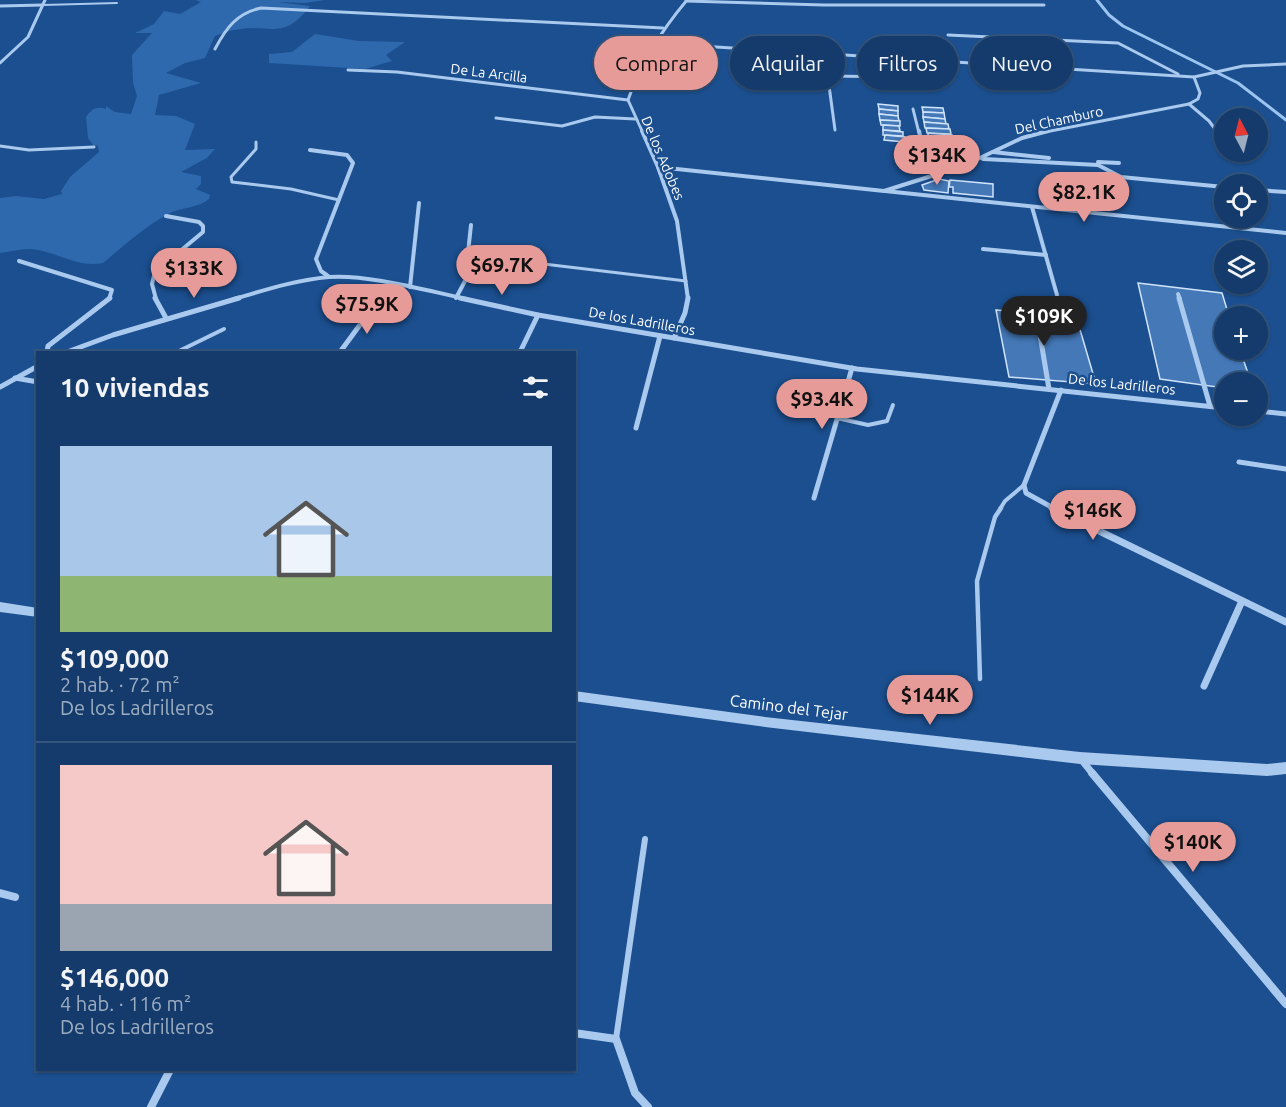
<!DOCTYPE html>
<html lang="es">
<meta charset="utf-8">
<style>
:root{--surface:#143b6b;--page:#1d4271;--text:#f1f3f6;--muted:#9dadc1;--line:#33557e;--accent:#e69b98}
body{margin:0;font-family:Ubuntu,sans-serif;background:var(--page);color:var(--text);height:100vh;display:flex;flex-direction:column;font-size:22px;white-space:nowrap}
*{box-sizing:border-box;margin:0}
p{font-size:20px;color:var(--muted)}
.icon{flex:none;width:33px;height:33px;fill:none;stroke:currentColor;stroke-width:2;stroke-linecap:round;stroke-linejoin:round}
.map{position:relative;flex:1;overflow:hidden}
.sheet{position:absolute;left:36px;top:351px;width:540px;height:720px;display:flex;flex-direction:column;background:var(--surface);border-radius:0px;box-shadow:0 2px 4px #0004,0 0 0 2px var(--line)}
.sheet>*{flex:none}
.top-card{position:absolute;left:594px;top:36px;width:570px;height:54px;display:flex;gap:12px}
.needle{width:39px;rotate:353deg}
.fabs{position:absolute;left:1214px;top:108px;display:grid;gap:12px}
.fabs a{display:grid;place-items:center;width:54px;height:54px;border-radius:50%;background:var(--surface);box-shadow:0 2px 4px #0004,0 0 0 2px var(--line);font-size:30px}
.price{position:absolute;translate:-50% -51px;padding:0 14px;border-radius:21px;background:var(--accent);color:#111;font-size:20px;line-height:39px;filter:drop-shadow(0 2px 3px #0008)}
.price::after{content:'';position:absolute;left:50%;top:36px;width:18px;height:14px;margin-left:-9px;background:inherit;clip-path:polygon(0 0,100% 0,50% 100%)}
.price.selected{background:#222;color:#fff}
ul{padding:0;list-style:none}
li{display:grid;align-content:center;gap:12px;height:318px;padding:0 24px}
li+li{border-top:2px solid var(--line)}
li span{display:grid;place-items:center;height:186px;border-radius:0px;color:#555}
li>.icon{margin-inline-start:auto}
span .icon{width:108px;height:108px;fill:#fffc;stroke-width:1}
li b{font-size:26px}
h2{display:flex;justify-content:space-between;align-items:center;height:72px;padding:0 24px;font-size:26px}
.tag{padding:0 21px;border-radius:27px;background:var(--surface);box-shadow:0 2px 4px #0004,0 0 0 2px var(--line);font-size:21px;line-height:54px}
.tag.selected{background:var(--accent);color:#111}
.map>svg:first-child{display:block}
</style>
<div class="map">
<svg width="1286" height="1107" viewBox="0 0 1286 1107">
<rect width="100%" height="100%" fill="#1b4f8f"/>
<g fill="#2e69ad">
<path d="M196,0H325L305,3L277,2L310,6C283,42 270,23 234,30C228,31 221,34 215,36L205,58L185,63L166,73L201,83L159,95L155,115L176,116L195,124L185,150L215,149L207,158L181,172L201,176V184L196,189L210,195L209,199C198,208 183,207 170,213C144,227 126,244 103,263C75,268 55,250 29,249C19,249 9,252 0,253V198L16,196L44,199L62,194L61,191L70,177L99,152L98,146L93,145L88,138L86,117C92,109 96,106 106,109V106L115,112L131,114L137,96L133,83L132,55L152,33H135L154,24L164,11L180,14L201,2Z"/>
<path d="M315,34L359,41L405,42L386,55L392,61L365,69L269,63V54L292,52Z"/>
</g>
<g fill="none" stroke-linecap="round" stroke-linejoin="round">
<path stroke="#9cc4f0" stroke-width="3" d="M1097,0L1109,15L1123,26L1238,83L1286,120"/>
</g>
<g fill="#4478b7" stroke="#cfe3fa" stroke-width="1.5">
<path d="M878,104L898,106V111L879,109Z"/>
<path d="M922,107L943,108L944,113L923,112Z"/>
<path d="M879,109L898,111V116L879,114Z"/>
<path d="M923,112L944,113L945,119L923,117Z"/>
<path d="M879,114L898,116L899,121L880,120Z"/>
<path d="M923,117L945,119L946,124L924,122Z"/>
<path d="M880,120L900,121V126L881,125Z"/>
<path d="M924,122L948,124L949,129L925,128Z"/>
<path d="M883,125L899,126L900,131L883,130Z"/>
<path d="M926,128L950,129L951,134L927,133Z"/>
<path d="M883,130L903,132V136L883,135Z"/>
<path d="M928,133L952,135L953,140L928,138Z"/>
<path d="M885,135L905,137L904,142L884,140Z"/>
<path d="M940,139L953,140L954,147L941,146Z"/>
<path d="M939,179L949,181L948,193L924,190L922,185Z"/>
<path d="M950,180L993,184V197L953,193V187H949Z"/>
<path d="M1138,283L1222,293L1229,316H1224V350H1240L1251,382H1224V388L1160,379Z"/>
<path d="M996,310L1076,316L1096,384L1009,377Z"/>
</g>
<g fill="none" stroke-linecap="round" stroke-linejoin="round">
<path stroke="#a9c9ee" stroke-width="2" d="M43,5L117,3"/>
<g stroke="#a9c9ee" stroke-width="3">
<path d="M256,142V149L231,177L232,182L291,189L339,200"/>
<path d="M0,146L29,150L94,147"/>
<path d="M527,262L686,281"/>
</g>
<g stroke="#a9c9ee" stroke-width="4">
<path d="M177,352L224,329"/>
<path d="M837,418L868,425L887,421L893,405"/>
<path d="M1000,509L1005,501L1024,485"/>
</g>
<path stroke="#a9c9ee" stroke-width="4.5" d="M980,679L977,581L995,517L1001,508"/>
<path stroke="#a9c9ee" stroke-width="6" d="M616,1039L645,839"/>
<g stroke="#a9c9ee" stroke-width="3">
<path d="M686,1L824,5H1044"/>
<path d="M0,6L43,5"/>
<path d="M948,35L1118,43L1178,74"/>
<path d="M653,43L1194,77L1243,66L1286,64"/>
<path d="M215,49C226,28 237,13 261,8L663,28"/>
<path d="M859,56L860,75"/>
<path d="M0,63L28,37L45,0"/>
<path d="M348,70L397,72L628,100"/>
<path d="M1189,104L1209,121L1218,133"/>
<path d="M913,109L919,133"/>
<path d="M496,118L562,126L595,117L635,119"/>
<path d="M835,130L828,78L830,76L899,77"/>
<path d="M643,133L628,100C641,62 661,31 687,0"/>
<path d="M1040,133L1189,104L1198,99L1200,93L1194,77"/>
</g>
<g stroke="#a9c9ee" stroke-width="4">
<path d="M642,131L658,167L677,221L688,299"/>
<path d="M919,131L921,140L934,147L947,171"/>
<path d="M1217,131L1224,141"/>
<path d="M310,150L347,155L353,163L316,259L321,271L328,276"/>
<path d="M993,152L1049,158"/>
<path d="M1231,152L1234,155"/>
<path d="M983,159L1098,165L1121,177L1224,187"/>
<path d="M1098,162L1119,163"/>
<path d="M658,167L884,191L963,166L1022,138L1048,131"/>
<path d="M1257,190L1286,192"/>
<path d="M885,191L1286,233"/>
<path d="M1032,207L1057,295"/>
<path d="M983,249L1046,255"/>
<path d="M19,261L112,290L109,299"/>
<path d="M410,287L419,203"/>
<path d="M1178,294L1180,299"/>
<path d="M456,298L465,281L471,225"/>
<path d="M156,299L152,284L155,272L203,232V226L199,222L166,216"/>
<path d="M234,299C265,290 296,280 329,277C368,274 428,291 467,299"/>
</g>
<g stroke="#a9c9ee" stroke-width="5">
<path d="M155,298L166,318"/>
<path d="M460,298L538,315L857,369L1224,408"/>
<path d="M1179,298L1210,406"/>
<path d="M1037,317L1049,389"/>
<path d="M674,338L685,313L688,298"/>
<path d="M47,352L48,346L110,298"/>
<path d="M67,352L113,335L239,298"/>
<path d="M340,352L376,303"/>
<path d="M520,352L538,315"/>
<path d="M15,378L38,382"/>
<path d="M0,387L38,366"/>
<path d="M1257,411L1286,414"/>
<path d="M636,428L660,336"/>
<path d="M1239,462L1286,469"/>
<path d="M814,498L852,368"/>
<path d="M1055,509L1026,493L1024,485L1061,390"/>
</g>
<g stroke="#a9c9ee" stroke-width="7">
<path d="M1052,508L1286,622"/>
<path d="M1204,686L1242,601"/>
<path d="M1080,758L1093,774"/>
</g>
<g stroke="#a9c9ee" stroke-width="8">
<path d="M1092,773L1286,1004"/>
<path d="M0,893L15,897"/>
<path d="M574,1033L616,1039L635,1093L648,1107"/>
<path d="M151,1107L170,1070"/>
</g>
<g fill="#a9c9ee" fill-rule="evenodd">
<path d="M0,602L38,608V617L0,612Z"/>
<path d="M574,691L765,717L1080,752L1267,764L1286,762V774L1267,776L1080,764L765,727L574,701Z"/>
</g>
</g>
<g text-anchor="middle" dominant-baseline="central" stroke-width="5" stroke-linejoin="round" paint-order="stroke">
<g font-size="14" fill="#fff" stroke="#1b4f8f">
<text transform="translate(489 73) rotate(7)">De La Arcilla</text>
<text transform="translate(1059 120) rotate(-12)">Del Chamburo</text>
<text transform="translate(663 158) rotate(67)">De los Adobes</text>
<text transform="translate(642 321) rotate(10)">De los Ladrilleros</text>
<text transform="translate(1122 384) rotate(6)">De los Ladrilleros</text>
</g>
<g font-size="16" fill="#fff" stroke="#1b4f8f">
<text transform="translate(789 707) rotate(7)">Camino del Tejar</text>
</g>
</g>
</svg>
<div class="fabs">
<a><svg class="needle" viewBox="-14 -14 28 28"><path d="M0-13l5 13h-10z" fill="#e53935"/><path d="M0 13l5-13h-10z" fill="#9dadc1"/></svg></a>
<a><svg class="icon" aria-label="locate" viewBox="0 0 24 24"><circle cx="12" cy="12" r="6"/><path d="M12 2v4M12 18v4M2 12h4M18 12h4"/></svg></a>
<a><svg class="icon" aria-label="layers" viewBox="0 0 24 24"><path d="M12 4l9 5-9 5-9-5zM3 14l9 5 9-5"/></svg></a>
<a>+</a>
<a>−</a>
</div>
<b class="price" style="left:937px;top:186px">$134K</b>
<b class="price" style="left:1084px;top:223px">$82.1K</b>
<b class="price" style="left:502px;top:296px">$69.7K</b>
<b class="price" style="left:194px;top:299px">$133K</b>
<b class="price" style="left:367px;top:335px">$75.9K</b>
<b class="price selected" style="left:1044px;top:347px">$109K</b>
<b class="price" style="left:822px;top:430px">$93.4K</b>
<b class="price" style="left:1093px;top:541px">$146K</b>
<b class="price" style="left:930px;top:726px">$144K</b>
<b class="price" style="left:1193px;top:873px">$140K</b>
<div class="top-card">
<a class="tag selected">Comprar</a>
<a class="tag">Alquilar</a>
<a class="tag">Filtros</a>
<a class="tag">Nuevo</a>
</div>
<section class="sheet">
<h2>10 viviendas<svg class="icon" aria-label="filters" viewBox="0 0 24 24"><path d="M4 7h16M4 17h16"/><circle cx="9" cy="7" r="2"/><circle cx="15" cy="17" r="2"/></svg></h2>
<ul>
<li><span style="background:linear-gradient(#a9c7e8 70%,#8fb573 0)"><svg class="icon" aria-label="home" viewBox="0 0 24 24"><path d="M3 11l9-7 9 7M6 9v11h12V9"/></svg></span><div><b>$109,000</b><p>2 hab. · 72 m²</p><p>De los Ladrilleros</p></div></li>
<li><span style="background:linear-gradient(#f6c9c9 75%,#9aa5b1 0)"><svg class="icon" aria-label="home" viewBox="0 0 24 24"><path d="M3 11l9-7 9 7M6 9v11h12V9"/></svg></span><div><b>$146,000</b><p>4 hab. · 116 m²</p><p>De los Ladrilleros</p></div></li>
</ul>
</section>
</div>
